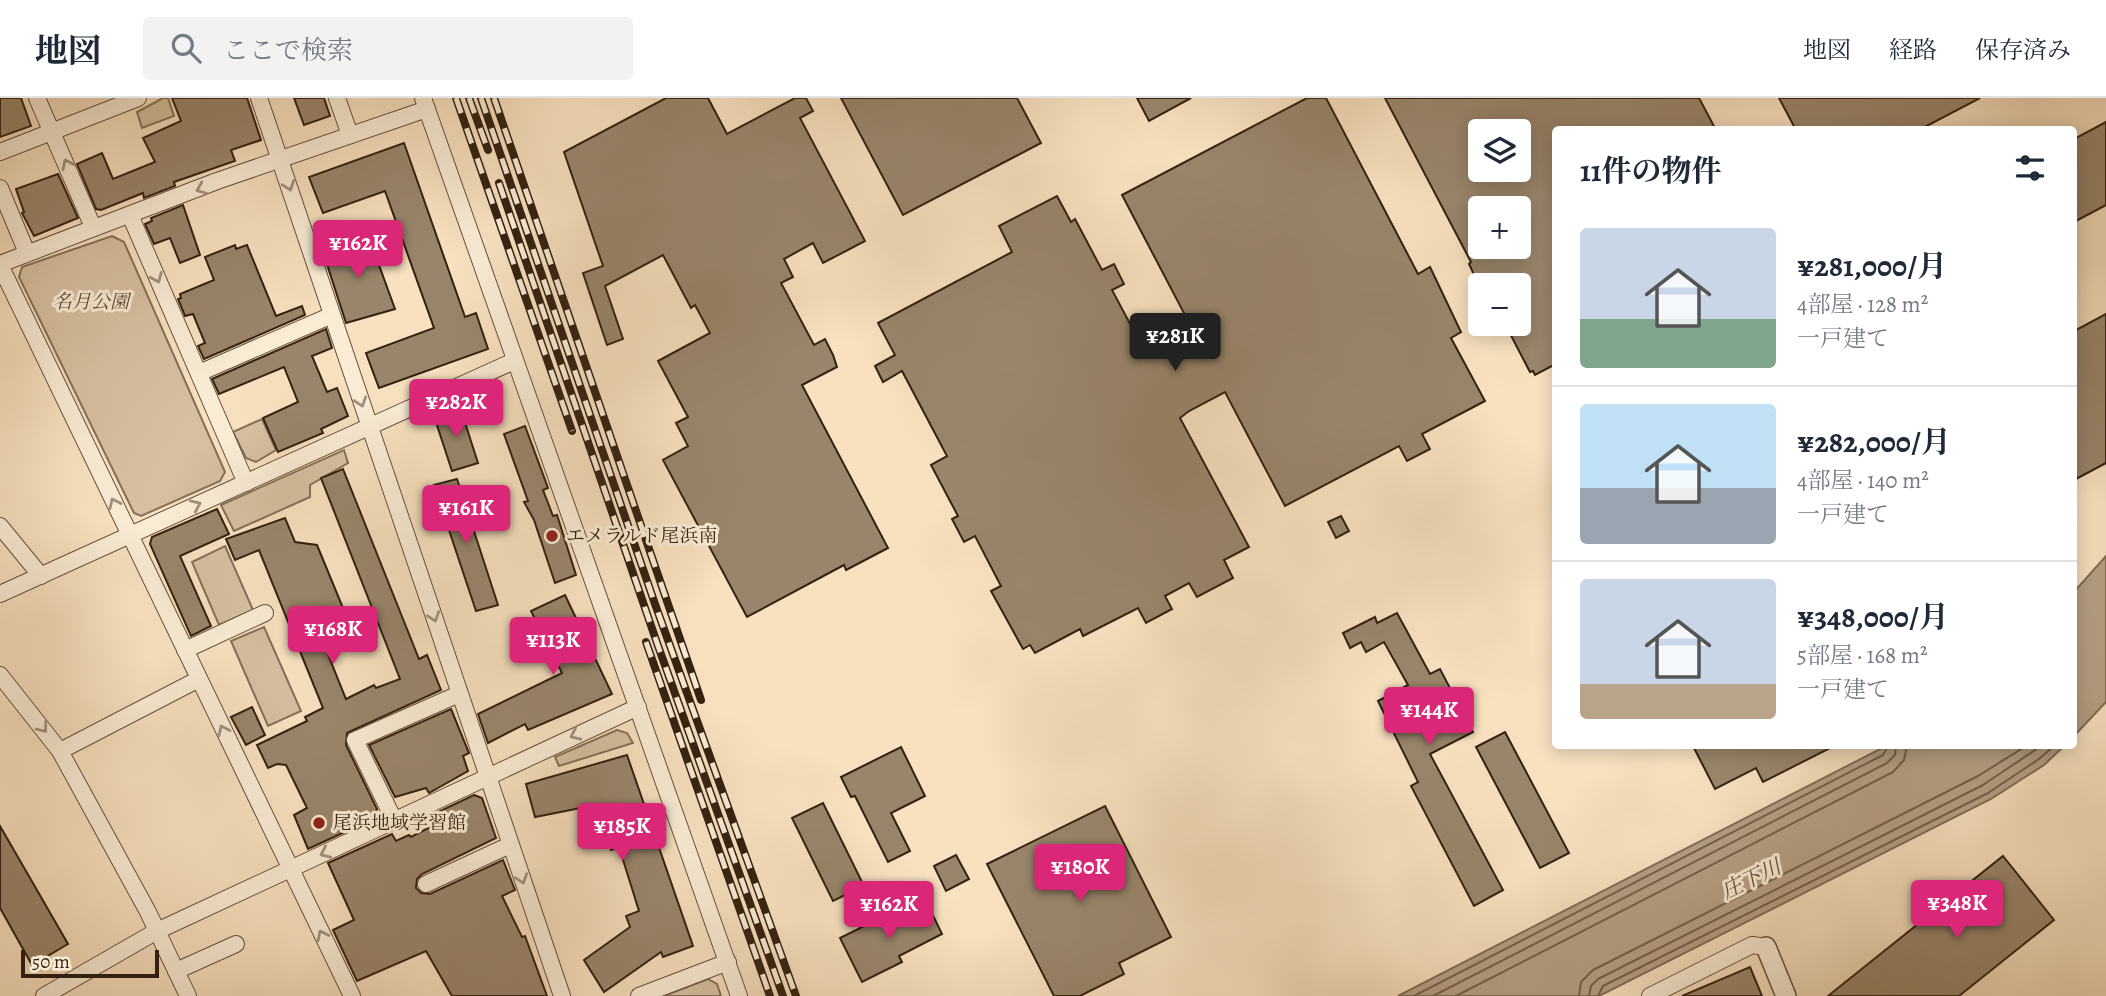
<!DOCTYPE html>
<html lang="ja">
<meta charset="utf-8">
<style>
:root{--surface:#fff;--page:#f2f2f3;--text:#1f2937;--muted:#747a83;--line:#e0e1e3;--accent:#db2777}
body{margin:0;font-family:Alegreya,"Noto Serif JP",serif;background:var(--page);color:var(--text);height:100vh;display:flex;flex-direction:column;font-size:26px;white-space:nowrap}
*{box-sizing:border-box;margin:0}
p{font-size:23px;color:var(--muted)}
.icon{flex:none;width:38px;height:38px;fill:none;stroke:currentColor;stroke-width:2;stroke-linecap:round;stroke-linejoin:round}
.map{position:relative;flex:1;overflow:hidden}
.sheet{position:absolute;left:1552px;top:28px;width:525px;height:623px;display:flex;flex-direction:column;background:var(--surface);border-radius:7px;box-shadow:0 4px 18px #0003}
.sheet>*{flex:none}
.fabs{position:absolute;left:1468px;top:21px;display:grid;gap:14px}
.fabs a{display:grid;place-items:center;width:63px;height:63px;border-radius:7px;background:var(--surface);box-shadow:0 4px 18px #0003;font-size:35px}
.scale{position:absolute;left:21px;bottom:18px;width:138px;box-sizing:border-box;padding-left:7px;border:4px solid #342111;border-top:0;font-size:19px;line-height:24px;white-space:nowrap;color:#342111;-webkit-text-stroke:5px #faecd5;paint-order:stroke}
.price{position:absolute;translate:-50% -60px;padding:0 16px;border-radius:7px;background:var(--accent);color:#fff;font-size:23px;line-height:46px;filter:drop-shadow(0 2px 4px #0008)}
.price::after{content:'';position:absolute;left:50%;top:42px;width:21px;height:16px;margin-left:-10px;background:inherit;clip-path:polygon(0 0,100% 0,50% 100%)}
.price.active{background:#222;color:#fff}
ul{padding:0;list-style:none}
li{display:flex;align-items:center;gap:21px;height:175px;padding:0 28px}
li+li{border-top:2px solid var(--line)}
li span{display:grid;place-items:center;flex:none;width:196px;height:140px;border-radius:7px;color:#555}
li>.icon{margin-inline-start:auto}
span .icon{width:84px;height:84px;fill:#fffc;stroke-width:1}
li b{font-size:30px}
h2{display:flex;justify-content:space-between;align-items:center;height:84px;padding:0 28px;font-size:30px}
header{display:flex;align-items:center;gap:42px;box-sizing:border-box;height:98px;padding:0 35px;background:var(--surface);border-bottom:2px solid var(--line)}
header strong{font-size:33px}
nav{display:flex;gap:38px;margin-inline-start:auto;font-size:24px}
.search{width:490px;height:63px;background:var(--page);display:flex;align-items:center;gap:18px;box-sizing:border-box;padding:0 24px;border-radius:7px;color:var(--muted);font-size:26px}
.map>svg:first-child{display:block}
</style>
<header>
<strong>地図</strong>
<div class="search"><svg class="icon" aria-label="search" viewBox="0 0 24 24"><circle cx="10" cy="10" r="6"/><path d="M15 15l6 6"/></svg>ここで検索</div>
<nav><a>地図</a><a>経路</a><a>保存済み</a></nav>
</header>
<div class="map">
<svg width="2106" height="898" viewBox="0 0 2106 898">
<rect width="100%" height="100%" fill="#f7e1bf"/>
<filter id="stains"><feTurbulence type="fractalNoise" baseFrequency=".00286" numOctaves="4"/><feColorMatrix values="0 0 0 0 .2 0 0 0 0 .09 0 0 0 0 .02 0 0 0 .5 -.17"/></filter>
<radialGradient id="worn" r=".72"><stop offset=".6" stop-color="#630" stop-opacity="0"/><stop offset="1" stop-color="#630" stop-opacity=".3"/></radialGradient>
<g fill="#d6c0a1" stroke="#857059" stroke-width="2">
<path d="M163,0H168L174,18L142,30L137,14Z"/>
<path d="M112,138L124,144L225,374L220,383L141,418L134,415L19,179L22,169Z"/>
<path d="M262,321L276,352L256,364L246,360L233,334Z"/>
<path d="M344,352L348,365L310,387V399L234,433L221,407Z"/>
<path d="M225,448L253,512L219,527L192,464Z"/>
<path d="M264,529L301,613L268,628L231,543Z"/>
<path d="M617,632L627,635L633,645L559,668L555,659Z"/>
<path d="M708,881L717,886L721,898H664Z"/>
</g>
<g fill="#b5a084" stroke="#816d56" stroke-width="2">
<path d="M2106,458V604L2074,638V494Z"/>
<path d="M1886,648H2064L2044,667L1991,701L1599,898H1398Z"/>
</g>
<g fill="none" stroke-linecap="round" stroke-linejoin="round">
<g stroke="#74604a" stroke-width="2">
<path d="M1414,898L1883,657L1888,648"/>
<path d="M1433,898L1887,665L1895,657L1896,648"/>
<path d="M1456,898L1893,674L1904,662L1907,648"/>
<path d="M1579,898L1581,884L1593,872L1978,678L2026,648"/>
<path d="M1589,898L1591,888L1598,881L1983,687L2041,648"/>
<path d="M1598,898L1603,888L1988,695L2039,661L2054,648"/>
</g>
</g>
<g fill="#99856b" stroke="#342111" stroke-width="2" fill-rule="evenodd">
<path d="M0,0H21L31,28L0,39Z"/>
<path d="M172,0H247L261,42L231,52L235,63L174,84L175,88L144,100L143,95L101,112L96,111L77,66L102,55L113,81L155,64L143,40L181,23Z"/>
<path d="M294,0H324L330,18L304,27Z"/>
<path d="M666,0H708L727,36L795,0H806L813,13L800,20L865,143L823,165L813,145L784,161L793,179L781,185L814,247L825,241L833,257L837,269L802,287L888,450L846,472L844,467L747,519L663,362L688,348L676,325L688,319L658,263L710,235L695,207L691,210L663,157L605,188L623,241L607,247L583,175L603,168L564,54Z"/>
<path d="M841,0H1017L1041,45L903,117Z"/>
<path d="M1137,0H1191L1149,23Z"/>
<path d="M1307,0H1326L1418,176L1430,169L1461,234L1451,240L1485,303L1422,336L1430,351L1407,363L1399,348L1285,408L1225,294L1189,313L1180,320L1249,449L1224,462L1233,480L1197,499L1189,485L1165,498L1172,511L1146,525L1138,510L1083,538L1080,531L1035,555L1030,547L1023,551L991,493L1001,488L975,438L964,444L952,421L958,418L931,367L947,358L902,273L883,284L875,268L895,257L878,225L1012,154L999,128L1057,98L1071,124L1075,121L1102,172L1114,166L1124,186L1112,192L1137,239L1154,230L1155,233L1185,217L1122,97Z"/>
<path d="M1385,0H1699L1716,32H1556V266L1535,277L1533,273L1530,274L1505,226H1519V187H1485L1481,180L1477,183L1469,166L1471,164ZM1480,33H1519V72H1480ZM1480,110H1519V149H1480Z"/>
<path d="M1779,0H1980L1919,32H1796Z"/>
<path d="M2106,24V107L2074,124V41Z"/>
<path d="M404,45L465,219L476,215L488,251L379,290L366,255L434,230L385,93L323,115L309,79Z"/>
<path d="M58,76L78,120L34,138L22,115L24,114L16,91Z"/>
<path d="M183,107L200,157L180,165L170,140L154,146L145,126L152,123L151,120Z"/>
<path d="M368,137L395,211L346,225L323,154Z"/>
<path d="M235,147L236,151L247,147L276,218L302,208L305,217L204,261L198,248L205,245L193,216L185,218L178,201L181,200L180,196L214,182L205,159Z"/>
<path d="M2106,216V365L2074,382V233Z"/>
<path d="M326,231L332,250L312,258L327,294L337,290L348,318L321,331L323,335L278,354L263,320L298,304L284,269L219,296L212,281Z"/>
<path d="M460,309L478,365L452,373L434,318Z"/>
<path d="M525,328L548,390L543,392L553,418L557,417L576,477L555,485L534,422L524,404L528,403L504,336Z"/>
<path d="M343,371L419,561L427,557L441,592L347,635L346,647L377,711L373,721L308,751L294,717L307,710L286,667L277,666L268,670L257,647L307,623L305,619L323,610L259,452L235,462L226,441L285,420L295,444L317,447L350,527L321,539L346,601L374,587L376,590L400,581L321,380Z"/>
<path d="M457,381L498,507L476,513L434,387Z"/>
<path d="M217,411L229,436L180,458L211,528L191,538L150,446L152,439Z"/>
<path d="M1341,418L1349,433L1336,440L1328,424Z"/>
<path d="M565,497L612,596L528,632L525,626L488,645L478,616L562,575L531,513Z"/>
<path d="M1397,515L1430,576L1440,571L1473,634L1430,656L1503,792L1474,808L1411,688L1418,684L1378,603L1408,587L1384,544L1366,554L1361,544L1350,550L1343,535L1375,519L1377,525Z"/>
<path d="M252,609L265,637L246,647L231,619Z"/>
<path d="M451,611L469,655L463,658L468,673L429,695L426,690L395,699L369,647Z"/>
<path d="M1505,634L1569,755L1540,770L1476,649Z"/>
<path d="M1693,648H1834L1763,684L1756,670L1715,691Z"/>
<path d="M901,649L925,698L891,715L910,753L888,764L855,698L851,699L841,679Z"/>
<path d="M627,657L693,848L663,859L661,854L604,894L584,862L630,829L626,818L639,813L619,749L611,752L591,708L535,719L526,686Z"/>
<path d="M474,697L482,700L496,740L422,776L417,781L416,790L421,795L430,796L503,762L515,792L502,798L522,839L525,838L547,898H452L426,853L357,883L333,832L354,822L328,765L392,736L396,743L409,737L411,739L440,724L436,717L440,713Z"/>
<path d="M823,705L864,788L833,803L792,720Z"/>
<path d="M1105,708L1171,839L1119,865L1124,876L1080,898H1054L987,766Z"/>
<path d="M0,728L68,846L32,867L0,810Z"/>
<path d="M956,757L969,781L946,793L934,768Z"/>
<path d="M2003,758L2054,822L1959,898H1828Z"/>
<path d="M927,805L942,836L899,858L902,864L862,884L840,840L880,820L883,827Z"/>
<path d="M1750,869L1762,898H1682Z"/>
</g>
<g fill="none" stroke-linecap="round" stroke-linejoin="round">
<defs>
<g id="minor">
<path d="M37,0L93,129"/>
<path d="M259,0L562,898"/>
<path d="M337,0L350,37"/>
<path d="M423,0L739,898"/>
<path d="M0,54L138,0"/>
<path d="M0,90L27,155"/>
<path d="M130,117L246,385"/>
<path d="M0,166L217,83L427,11"/>
<path d="M0,167L352,898"/>
<path d="M199,275L332,217"/>
<path d="M0,428L41,478"/>
<path d="M0,496L514,263"/>
<path d="M185,552L265,515"/>
<path d="M0,577L60,653L148,814L188,898"/>
<path d="M60,653L199,581"/>
<path d="M394,722L355,642L459,596"/>
<path d="M426,786L510,747"/>
<path d="M176,873L236,846"/>
<path d="M44,898L157,833L638,609"/>
<path d="M639,898L728,864"/>
<path d="M1650,898L1752,847L1766,849"/>
</g>
<path id="tertiary" d="M1766,849L1786,898"/>
</defs>
<use href="#minor" stroke="#65513c" stroke-width="18"/>
<use href="#tertiary" stroke="#65513c" stroke-width="22"/>
<use href="#minor" stroke="#faecd5" stroke-width="16"/>
<use href="#tertiary" stroke="#faecd5" stroke-width="19"/>
<defs>
<g id="rail">
<path d="M456,0L572,333"/>
<path d="M469,0L488,52"/>
<path d="M481,0L655,506L796,898"/>
<path d="M494,0L701,602"/>
<path d="M499,85L657,545L783,898"/>
<path d="M646,544L770,898"/>
</g>
</defs>
<use href="#rail" stroke="#342111" stroke-width="8"/>
<use href="#rail" stroke="#faecd5" stroke-width="5" stroke-dasharray="16" stroke-linecap="butt"/>
</g>
<defs><path id="oneway-chevron" d="M-2-3.5L2.5 0L-2 3.5" fill="none" stroke-width="1.6" stroke-linecap="round" stroke-linejoin="round" transform="scale(1.75)"/></defs>
<g stroke="#a1917d">
<use href="#oneway-chevron" transform="translate(67 66) rotate(-116)"/>
<use href="#oneway-chevron" transform="translate(289 88) rotate(71)"/>
<use href="#oneway-chevron" transform="translate(201 91) rotate(157)"/>
<use href="#oneway-chevron" transform="translate(157 180) rotate(66)"/>
<use href="#oneway-chevron" transform="translate(361 304) rotate(72)"/>
<use href="#oneway-chevron" transform="translate(114 405) rotate(-115)"/>
<use href="#oneway-chevron" transform="translate(196 407) rotate(-24)"/>
<use href="#oneway-chevron" transform="translate(434 519) rotate(71)"/>
<use href="#oneway-chevron" transform="translate(43 630) rotate(52)"/>
<use href="#oneway-chevron" transform="translate(223 632) rotate(-115)"/>
<use href="#oneway-chevron" transform="translate(575 637) rotate(155)"/>
<use href="#oneway-chevron" transform="translate(325 755) rotate(155)"/>
<use href="#oneway-chevron" transform="translate(522 781) rotate(71)"/>
<use href="#oneway-chevron" transform="translate(322 837) rotate(-116)"/>
</g>
<g fill="#8f2418" stroke="#faecd5" stroke-width="2.5">
<circle cx="552" cy="438" r="7"/>
<circle cx="319" cy="725" r="7"/>
</g>
<g text-anchor="middle" dominant-baseline="central" stroke-width="6" stroke-linejoin="round" paint-order="stroke">
<g font-size="19" font-style="italic" fill="#5c4935" stroke="#faecd5">
<text x="91" y="204">名月公園</text>
</g>
<g font-size="19" fill="#342111" stroke="#faecd5" text-anchor="start">
<text x="566" y="438">エメラルド尾浜南</text>
<text x="333" y="725">尾浜地域学習館</text>
</g>
<g font-size="21" font-style="italic" fill="#614d39" stroke="#faecd5">
<text transform="translate(1751 781) rotate(-26)">庄下川</text>
</g>
</g>
<rect width="100%" height="100%" filter="url(#stains)"/>
<rect width="100%" height="100%" fill="url(#worn)"/>
</svg>
<div class="fabs">
<a><svg class="icon" aria-label="layers" viewBox="0 0 24 24"><path d="M12 4l9 5-9 5-9-5zM3 14l9 5 9-5"/></svg></a>
<a>+</a>
<a>−</a>
</div>
<div class="scale">50 m</div>
<b class="price" style="left:358px;top:182px">¥162K</b>
<b class="price active" style="left:1175px;top:275px">¥281K</b>
<b class="price" style="left:456px;top:341px">¥282K</b>
<b class="price" style="left:466px;top:447px">¥161K</b>
<b class="price" style="left:333px;top:568px">¥168K</b>
<b class="price" style="left:553px;top:579px">¥113K</b>
<b class="price" style="left:1429px;top:649px">¥144K</b>
<b class="price" style="left:622px;top:765px">¥185K</b>
<b class="price" style="left:1080px;top:806px">¥180K</b>
<b class="price" style="left:1957px;top:842px">¥348K</b>
<b class="price" style="left:889px;top:843px">¥162K</b>
<section class="sheet">
<h2>11件の物件<svg class="icon" aria-label="filters" viewBox="0 0 24 24"><path d="M4 7h16M4 17h16"/><circle cx="9" cy="7" r="2"/><circle cx="15" cy="17" r="2"/></svg></h2>
<ul>
<li><span style="background:linear-gradient(#c9d6e8 65%,#7fa58c 0)"><svg class="icon" aria-label="home" viewBox="0 0 24 24"><path d="M3 11l9-7 9 7M6 9v11h12V9"/></svg></span><div><b>¥281,000/月</b><p>4部屋 · 128 m²</p><p>一戸建て</p></div></li>
<li><span style="background:linear-gradient(#bfe0f5 60%,#9aa5b1 0)"><svg class="icon" aria-label="home" viewBox="0 0 24 24"><path d="M3 11l9-7 9 7M6 9v11h12V9"/></svg></span><div><b>¥282,000/月</b><p>4部屋 · 140 m²</p><p>一戸建て</p></div></li>
<li><span style="background:linear-gradient(#c9d6e8 75%,#b9a48a 0)"><svg class="icon" aria-label="home" viewBox="0 0 24 24"><path d="M3 11l9-7 9 7M6 9v11h12V9"/></svg></span><div><b>¥348,000/月</b><p>5部屋 · 168 m²</p><p>一戸建て</p></div></li>
</ul>
</section>
</div>
